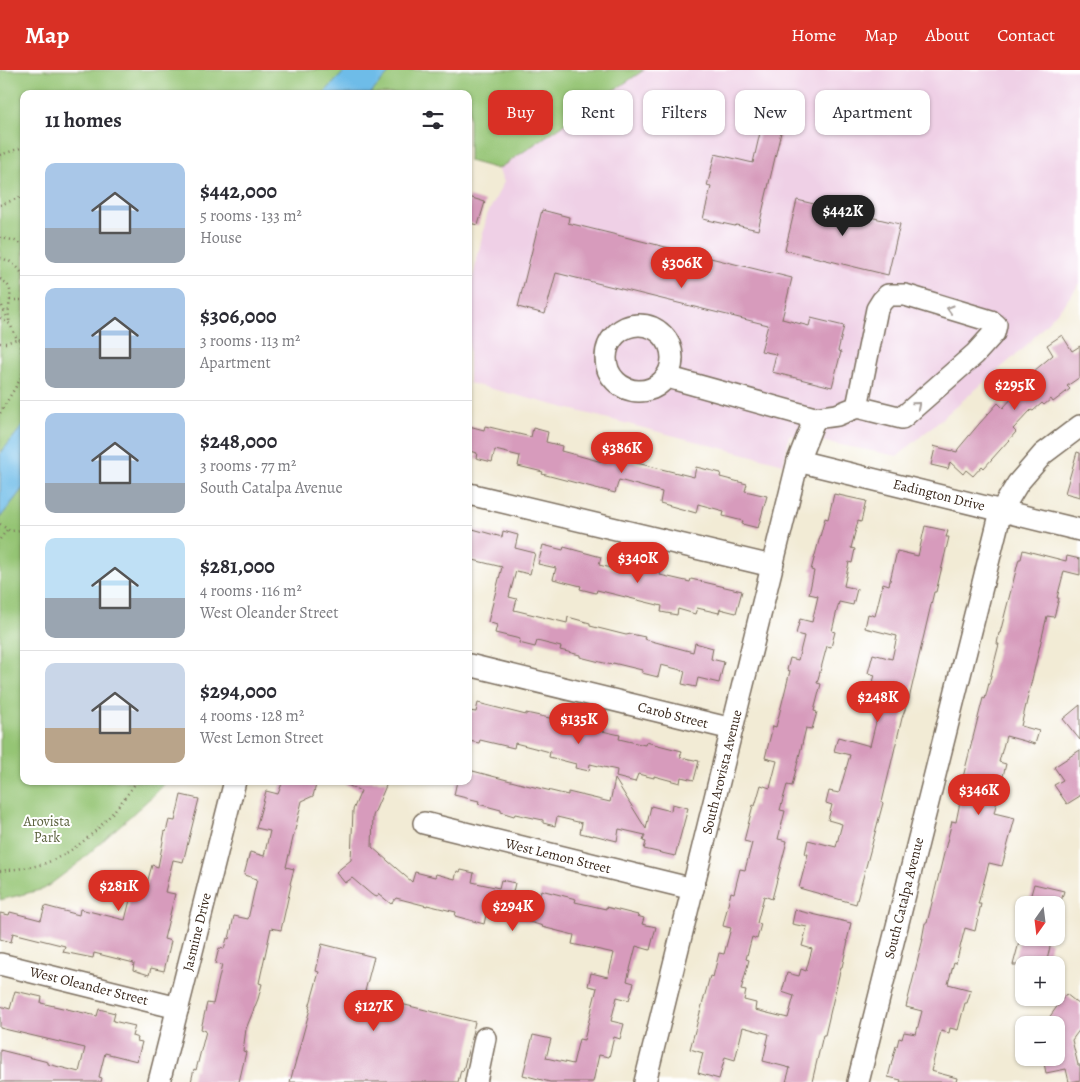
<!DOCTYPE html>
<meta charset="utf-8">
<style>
:root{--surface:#fff;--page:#f2f2f3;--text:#2b2b33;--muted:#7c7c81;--line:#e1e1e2;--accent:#d93025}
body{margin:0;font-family:Alegreya,serif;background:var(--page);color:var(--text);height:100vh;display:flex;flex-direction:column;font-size:19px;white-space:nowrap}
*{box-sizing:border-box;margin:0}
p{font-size:16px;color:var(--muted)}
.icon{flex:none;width:28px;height:28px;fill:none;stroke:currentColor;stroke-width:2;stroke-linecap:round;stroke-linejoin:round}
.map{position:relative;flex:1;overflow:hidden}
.sheet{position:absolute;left:20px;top:20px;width:452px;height:695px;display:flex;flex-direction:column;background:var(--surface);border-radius:10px;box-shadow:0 1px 4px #0004}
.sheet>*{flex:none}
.top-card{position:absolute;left:488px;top:20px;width:475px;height:45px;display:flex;gap:10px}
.needle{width:32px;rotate:194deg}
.fabs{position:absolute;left:1015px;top:826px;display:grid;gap:10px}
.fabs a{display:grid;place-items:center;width:50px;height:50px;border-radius:10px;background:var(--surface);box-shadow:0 1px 4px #0004;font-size:25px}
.price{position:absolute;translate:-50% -42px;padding:0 11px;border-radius:18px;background:var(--accent);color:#fff;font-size:16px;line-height:32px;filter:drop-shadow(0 1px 2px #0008)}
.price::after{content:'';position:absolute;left:50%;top:30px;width:15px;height:11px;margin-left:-8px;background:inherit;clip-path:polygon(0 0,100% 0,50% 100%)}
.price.on{background:#222;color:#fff}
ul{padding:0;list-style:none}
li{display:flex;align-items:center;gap:15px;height:125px;padding:0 25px}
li+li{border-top:1px solid var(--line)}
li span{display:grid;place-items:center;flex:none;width:140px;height:100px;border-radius:10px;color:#555}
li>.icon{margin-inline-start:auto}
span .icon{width:60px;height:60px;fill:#fffc;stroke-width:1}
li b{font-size:21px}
h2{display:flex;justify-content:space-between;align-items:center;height:60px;padding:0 25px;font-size:21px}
.tag{padding:0 18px;border-radius:10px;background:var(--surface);box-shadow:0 1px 4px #0004;font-size:18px;line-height:45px}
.tag.on{background:var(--accent);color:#fff}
header{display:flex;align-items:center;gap:30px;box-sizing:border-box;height:70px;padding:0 25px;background:var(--accent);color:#fff}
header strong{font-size:24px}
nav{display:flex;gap:28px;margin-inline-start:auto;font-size:18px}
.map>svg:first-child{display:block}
</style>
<header>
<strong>Map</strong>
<nav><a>Home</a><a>Map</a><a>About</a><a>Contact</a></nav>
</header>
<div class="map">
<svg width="1080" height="1012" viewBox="0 0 1080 1012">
<rect width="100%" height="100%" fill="#fff"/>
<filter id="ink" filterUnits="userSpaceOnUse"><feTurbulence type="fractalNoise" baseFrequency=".02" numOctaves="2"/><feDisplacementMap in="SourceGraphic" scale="10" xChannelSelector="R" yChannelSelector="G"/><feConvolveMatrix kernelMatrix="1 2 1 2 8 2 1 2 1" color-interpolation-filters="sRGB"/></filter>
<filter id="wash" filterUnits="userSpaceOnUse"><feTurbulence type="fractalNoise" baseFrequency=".0096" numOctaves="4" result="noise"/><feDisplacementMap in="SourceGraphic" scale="20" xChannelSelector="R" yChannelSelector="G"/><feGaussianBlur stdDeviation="1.12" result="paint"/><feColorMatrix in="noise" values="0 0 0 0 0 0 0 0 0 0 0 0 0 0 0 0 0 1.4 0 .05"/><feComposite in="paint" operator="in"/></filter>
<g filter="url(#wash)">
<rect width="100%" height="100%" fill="#f2ebd5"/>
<path fill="#efd0e6" d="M644,0H1080V213L1065,233L1024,278L898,386L789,365L784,394L469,313V225L487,145L504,112L498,99Z"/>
<path fill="#95c575" stroke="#68784a" d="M0,0H644L498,99L469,91V24H24V711H167L158,721L76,795L44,819L0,830Z"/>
<g fill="#6ebce8" stroke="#547383">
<path d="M346,0H392L370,24H323Z"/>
<path d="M24,354V417L0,448V384Z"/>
</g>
<g id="blocks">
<g fill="#d79bbc">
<path d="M762,54L782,58L758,160L736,155L735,156L703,149L711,117L707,116L715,84L753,93Z"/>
<path d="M469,127L485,132L478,155L469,153Z"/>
<path d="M797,130L900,154L888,205L785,180Z"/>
<path d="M542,140L569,147L568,153L792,208L782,249L809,256L811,248L844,256L838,281L841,282L832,317L772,302L776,284L761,281L768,255L556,203L545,244L518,237Z"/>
<path d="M1062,265L1072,281L1080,276V307L1067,316L1070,319L1053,332L1051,329L1044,335L1042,333L1033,341L1031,340L1013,359L1016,362L984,398L982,396L973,406L966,400L963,404L950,392L948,399L931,395L935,378L933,376L957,382L958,379L979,354L998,333L1003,338L1026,313L1024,311L1035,302L1034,301L1053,285L1047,275Z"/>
<path d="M469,356L484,360L485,356L531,367L533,358L548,362L546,372L562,376L561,381L606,393L608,386L694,407L696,397L721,403L720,407L747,414L745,421L767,426L758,458L742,454L743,451L723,446L724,441L698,434L696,443L660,433L662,422L619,410L615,423L542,404L543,402L518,396L520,386L495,380L492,392L476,388L477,383L469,381Z"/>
<path d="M1077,382L1080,383V427L1065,423Z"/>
<path d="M834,424L866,431L861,452L858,451L851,478L855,479L852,493L849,492L844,516L857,519L853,535L839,532L832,561L835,562L831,577L827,576L817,613L821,614L814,641L817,642L812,659L806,658L792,716L787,715L780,740L785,741L778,769L787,771L772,829L764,826L757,853L761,854L757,869L752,867L746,889L749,890L741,920L746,921L744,930L756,933L755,940L788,948L794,926L782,922L787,903L799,906L801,899L806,901L812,879L802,876L807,857L792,854L795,840L851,853L847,871H848L842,897H841L825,965H823L812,1012H786L790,998L763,991L769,964L743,957L735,990L725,987L719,1009L698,1003L703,983L690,979L710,906L713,907L719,883L724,884L731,858L723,856L731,822L734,823L740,799L745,800L752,773L744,771L753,735L755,736L761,715L770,718L777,691L765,688L773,656L776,657L790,601L787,600L790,588L798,590L804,566L796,564L800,549L812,552L818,526L809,524L814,501L811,500L825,448L828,449Z"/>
<path d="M925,456L948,461L946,467H949L936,522H934L909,629L902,648L882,732L883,733L856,834L799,818L808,784H805L808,770L836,777L842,754L828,750L832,735L826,733L829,721L839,723L850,685L834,681L838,667L870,676L879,640L869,637L875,612H873L875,605L868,603L873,584L892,589L897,566L865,558L868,544L875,546L883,513L889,515L897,481L918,486Z"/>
<path d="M469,458L502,467L503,461L518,465L515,478L535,483L530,504L516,501L509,527L517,529L514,540L567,553L568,547L590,553V556L626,565L631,564L645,567L644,569L693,582L695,573L713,578L711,589L724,592L719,613L698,608L696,617L682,614L685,601L661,595L658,607L642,603V600L613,593L612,595L580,587V585L560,580L561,577L537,571L535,577L519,573L520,569L495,563L497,555L488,552L502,497L469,489Z"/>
<path d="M543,475L563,480L564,477L601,487L599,495L623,501L624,498L643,503L645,497L661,501L660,505L690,512L691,509L742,521L736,543L720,539L719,543L697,538L695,544L678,539L677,545L661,542L662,536L597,520L596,523L580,519L581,516L553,509L556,498L538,494Z"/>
<path d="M1023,480L1066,491L1067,486L1080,489V505L1064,501L1057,528H1059L1054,547L1047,546L1021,656L1039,661L1035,674L1006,666L999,692L1006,694L994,743L1015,748L1002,796L989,793L978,834H981L975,861L965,858L956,893L954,892L948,914L971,920L967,933H965L958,960L950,958L949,963L941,961L931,1001L957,1008L956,1012H900L901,1010L888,1007L896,976H897L899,968L902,969L904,962L916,964L922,941L906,937L923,869H922L925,853H927L952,751L956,752L961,727H958L983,628L985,629L999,574H997L999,563H1000L1019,489H1021Z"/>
<path d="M478,633L526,645V643L559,650L558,656L583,662L584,657L620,665L619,669L645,675L646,672L682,681L680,687L699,691L694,710L681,707L680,713L654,706V708L638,704L635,712L616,707L617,700L590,694L589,701L575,698L576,694L549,687L550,682L515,673L514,678L480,670L479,673L469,671V641L476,642Z"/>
<path d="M1080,635V670L1063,649Z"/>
<path d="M1080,680V726L1067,734L1054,715L1063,710L1054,697Z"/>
<path d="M469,700L526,715L568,725V722L610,732L615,709L646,759L651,736L671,741L672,734L688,738L675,786L644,779L646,772L643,771L645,765L619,759L617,771L593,765V766L580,763L582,753L557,747L555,756L543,753V750L515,744L514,746L501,742V740L478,734L479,731L454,725L457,711H469Z"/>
<path d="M283,711H317L313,726L302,731L286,797L294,799L290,814L291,815L281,860L271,858L259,913L262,914L258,929L246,959L243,981L246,982L239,1012H191L194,999L196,1000L206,961L201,959L207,933L213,934L222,895L215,894L219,878L224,879L227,868L229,869L234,846L248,849L257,809L244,805L250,782L264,786L270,761L256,758L266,721L278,724Z"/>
<path d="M338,711H388L373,746L372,777L412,812L415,802L435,807L436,804L455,809L457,801L460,802L461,800L474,803L472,812L499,818L501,810L515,813L512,826L538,833L541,820L576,829L575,832L606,839V837L638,845L637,846L644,848L642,854L656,857L650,880L636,876L627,911L634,913L629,930L617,927L611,951L624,954L620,969L614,967L609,987L599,985L593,1012H550L523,1005L533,965L551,969L546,988L573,994L579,969L584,970L597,918L588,916L591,903L608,907L614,883L572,874L574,865L542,857L543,856L533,853L487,841L484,854L455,846L456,842L427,835V836L396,828L391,834L379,824L377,827L372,825L352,808L345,813L336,802L351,790L353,740L361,721Z"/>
<path d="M181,725L199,729L183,792L173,790L165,822L175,824L164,869L171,871L164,901L151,898L149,905L133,900L134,893L94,883L93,888L63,882L65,876L13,863L11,872L0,869V843L9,845L10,842L41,850L45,836L79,845L80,839L125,850L134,814L146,817L152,795L158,797L165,761L166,762L169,750L175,751Z"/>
<path d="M1034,814L1064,821L1060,835H1028Z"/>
<path d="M1021,865H1024V868H1033L1051,872L1046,895H1013Z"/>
<path d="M322,874L374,887L364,925L475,952L463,1001L461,1000L458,1012H290L310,939L309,938L319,902L316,901Z"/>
<path d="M15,921L42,927L41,933L97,946L99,939L115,943L113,951L135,956L132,966L138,968L137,971L142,972L137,991L105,983L99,1007L102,1008L101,1012H0V980L48,992V994L79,1002L85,978L0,958V936L10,939Z"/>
<path d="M1066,924L1080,935V959L1072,970L1078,995H1080V1010L1072,1012H1069L1066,999L1046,1003L1043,988H1056V955H1050L1046,952Z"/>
</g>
</g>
</g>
<g filter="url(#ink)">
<use href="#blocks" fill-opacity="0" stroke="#7b6e5e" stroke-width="1"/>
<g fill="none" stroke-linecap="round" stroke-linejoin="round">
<defs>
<g id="minor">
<circle cx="639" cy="288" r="33"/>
<path d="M815,348L837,345L857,337L902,348L975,284L994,263L996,255L991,251L905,225H888L882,231L877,239L857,337"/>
<path d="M798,391L1080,460"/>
<path d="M469,424L772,496"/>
<path d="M469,595L732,659"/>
<path d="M424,753L693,819"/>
<path d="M0,894L178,938"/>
<path d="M159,1012L235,711"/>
<path d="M476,1012L485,968"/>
<path d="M645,1012L798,391L815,348L667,307"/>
<path d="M858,1012L1001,441L1018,413L1043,384L1080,356"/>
</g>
</defs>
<use href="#minor" stroke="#7b6e5e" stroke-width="24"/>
<g stroke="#7b6e5e" stroke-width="2.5" stroke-dasharray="1 4" stroke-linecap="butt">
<path d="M0,85L24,77"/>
<path d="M0,135L24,126"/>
<path d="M0,168L13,170L24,175"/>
<path d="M0,188C12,191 18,196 24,207"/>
<path d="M0,209C14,217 10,224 9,238C8,243 9,249 10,254"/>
<path d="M10,230H24"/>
<path d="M2,236L8,250"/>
<path d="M0,248L10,254L17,269L21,270"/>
<path d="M24,267L20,274L24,292"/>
<path d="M0,273H6L17,269"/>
<path d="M0,343L21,308L24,299"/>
<path d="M0,454L10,461L24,460"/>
<path d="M0,469L7,460"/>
<path d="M0,801C14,799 32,798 46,793C86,777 113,745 137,711"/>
</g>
<use href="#minor" stroke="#fff" stroke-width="21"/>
</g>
<defs><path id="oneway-chevron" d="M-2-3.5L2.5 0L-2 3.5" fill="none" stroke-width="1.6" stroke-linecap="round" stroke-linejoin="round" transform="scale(1.25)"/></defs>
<g stroke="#a79f9a">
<use href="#oneway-chevron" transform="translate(950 239) rotate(-163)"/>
<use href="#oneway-chevron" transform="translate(917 335) rotate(-41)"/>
</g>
</g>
<g text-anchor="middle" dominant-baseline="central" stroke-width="4" stroke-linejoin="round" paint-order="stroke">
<g font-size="14" fill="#3b2a1e" stroke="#fff">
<text transform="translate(939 425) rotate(14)">Eadington Drive</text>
<text transform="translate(673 645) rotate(14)">Carob Street</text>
<text transform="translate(722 702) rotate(-76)">South Arovista Avenue</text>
<text transform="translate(558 786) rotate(14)">West Lemon Street</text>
<text transform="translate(904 828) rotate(-76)">South Catalpa Avenue</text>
<text transform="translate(197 862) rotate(-76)">Jasmine Drive</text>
<text transform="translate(89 916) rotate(14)">West Oleander Street</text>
</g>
<g font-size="14" fill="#5a603c" stroke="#fff">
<text x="47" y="751">Arovista<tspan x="47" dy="16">Park</tspan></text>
</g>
</g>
</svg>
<div class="fabs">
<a><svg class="needle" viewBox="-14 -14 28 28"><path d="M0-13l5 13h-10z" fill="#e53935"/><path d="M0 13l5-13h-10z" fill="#7c7c81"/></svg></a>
<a>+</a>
<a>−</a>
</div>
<b class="price on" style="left:843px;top:167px">$442K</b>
<b class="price" style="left:682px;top:219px">$306K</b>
<b class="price" style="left:1015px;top:341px">$295K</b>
<b class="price" style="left:622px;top:404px">$386K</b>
<b class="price" style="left:638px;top:514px">$340K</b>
<b class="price" style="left:878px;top:653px">$248K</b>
<b class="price" style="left:579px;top:675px">$135K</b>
<b class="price" style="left:979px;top:746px">$346K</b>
<b class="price" style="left:119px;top:842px">$281K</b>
<b class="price" style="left:513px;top:862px">$294K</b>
<b class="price" style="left:374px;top:962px">$127K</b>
<div class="top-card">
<a class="tag on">Buy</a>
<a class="tag">Rent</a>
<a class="tag">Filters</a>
<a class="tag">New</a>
<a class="tag">Apartment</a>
</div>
<section class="sheet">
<h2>11 homes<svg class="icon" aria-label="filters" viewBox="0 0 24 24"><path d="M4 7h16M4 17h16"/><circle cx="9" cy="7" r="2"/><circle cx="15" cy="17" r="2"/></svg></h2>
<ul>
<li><span style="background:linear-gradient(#a9c7e8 65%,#9aa5b1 0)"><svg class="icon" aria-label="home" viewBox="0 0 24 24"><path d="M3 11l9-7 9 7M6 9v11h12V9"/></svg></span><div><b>$442,000</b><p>5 rooms · 133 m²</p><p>House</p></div></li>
<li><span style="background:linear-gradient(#a9c7e8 60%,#9aa5b1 0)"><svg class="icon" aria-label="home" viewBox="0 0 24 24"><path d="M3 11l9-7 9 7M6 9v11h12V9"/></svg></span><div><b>$306,000</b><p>3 rooms · 113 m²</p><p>Apartment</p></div></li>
<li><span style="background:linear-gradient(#a9c7e8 70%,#9aa5b1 0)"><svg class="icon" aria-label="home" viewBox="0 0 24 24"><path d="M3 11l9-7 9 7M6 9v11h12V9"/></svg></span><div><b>$248,000</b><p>3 rooms · 77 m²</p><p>South Catalpa Avenue</p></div></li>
<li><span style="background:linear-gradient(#bfe0f5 60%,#9aa5b1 0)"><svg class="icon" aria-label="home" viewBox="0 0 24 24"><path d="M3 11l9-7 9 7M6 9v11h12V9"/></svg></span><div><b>$281,000</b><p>4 rooms · 116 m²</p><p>West Oleander Street</p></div></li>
<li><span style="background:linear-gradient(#c9d6e8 65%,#b9a48a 0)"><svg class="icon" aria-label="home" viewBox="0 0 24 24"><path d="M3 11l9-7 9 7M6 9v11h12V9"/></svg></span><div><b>$294,000</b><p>4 rooms · 128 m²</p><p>West Lemon Street</p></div></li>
</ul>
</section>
</div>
